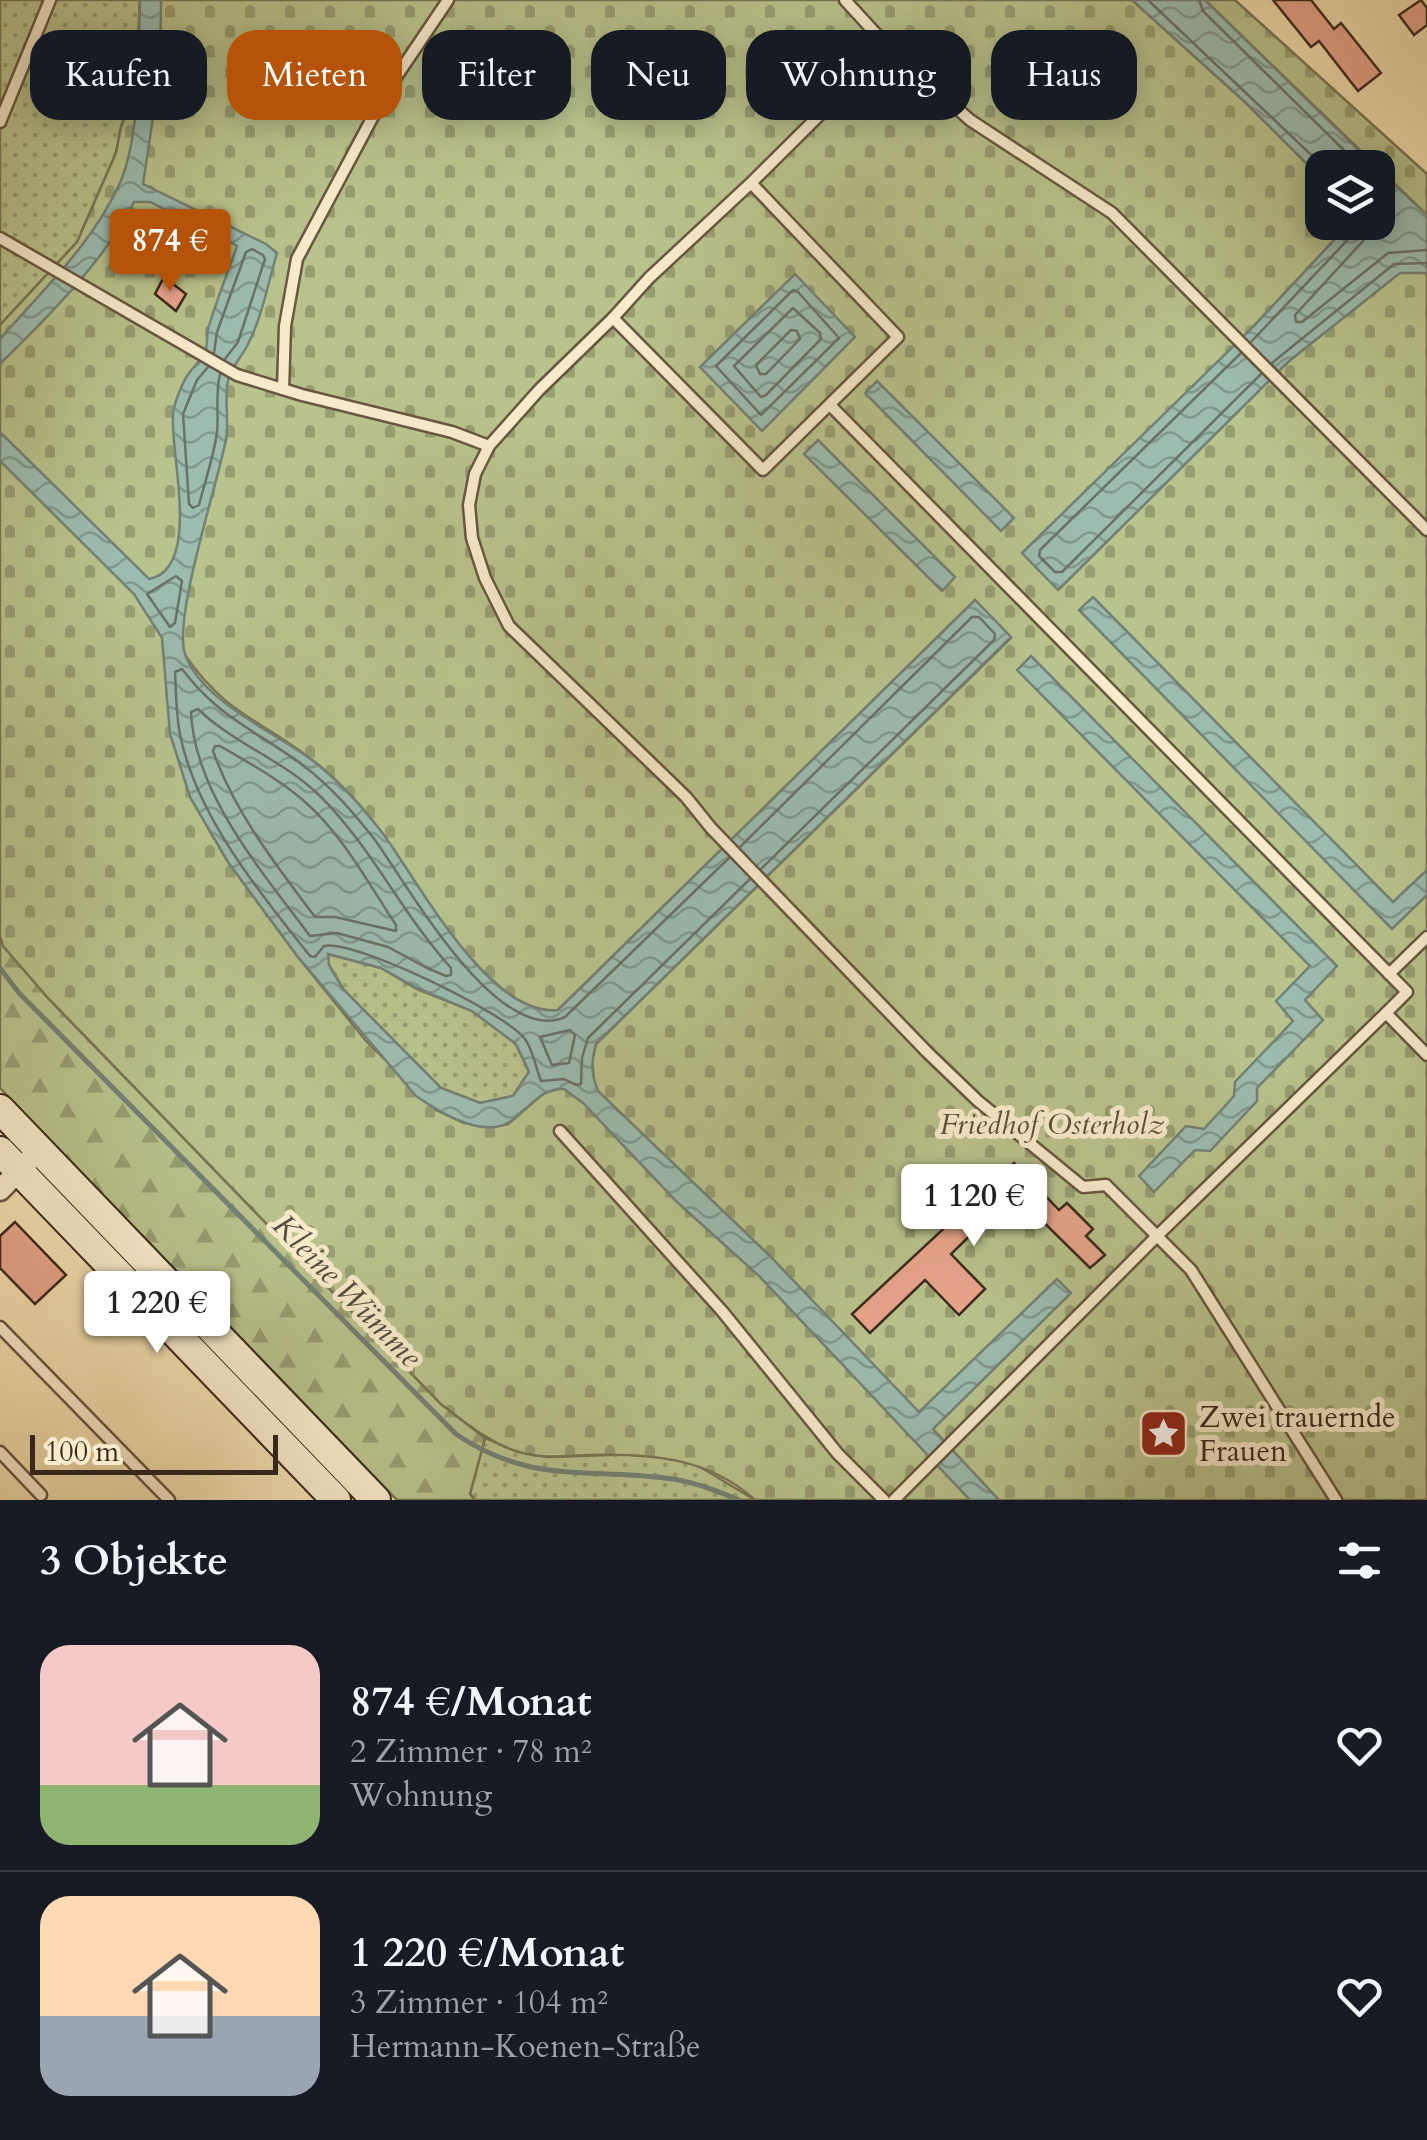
<!DOCTYPE html>
<html lang="de">
<meta charset="utf-8">
<style>
:root{--surface:#171b24;--page:#20242c;--text:#f1f3f6;--muted:#9ea1a6;--line:#363941;--accent:#b45309}
body{margin:0;font-family:Cardo,serif;background:var(--page);color:var(--text);height:100vh;display:flex;flex-direction:column;font-size:38px;white-space:nowrap}
*{box-sizing:border-box;margin:0}
p{font-size:32px;color:var(--muted)}
.icon{flex:none;width:55px;height:55px;fill:none;stroke:currentColor;stroke-width:2;stroke-linecap:round;stroke-linejoin:round}
.map{position:relative;height:1500px;overflow:hidden}
.drawer{display:flex;flex-direction:column;background:var(--surface);flex:1}
.drawer>*{flex:none}
.banner{position:absolute;left:30px;top:30px;width:1368px;height:90px;display:flex;gap:20px}
.fabs{position:absolute;left:1305px;top:150px;display:grid;gap:20px}
.fabs a{display:grid;place-items:center;width:90px;height:90px;border-radius:20px;background:var(--surface);box-shadow:0 5px 25px #0003;font-size:50px}
.scale{position:absolute;left:30px;bottom:25px;width:248px;box-sizing:border-box;padding-left:10px;border:5px solid #39291c;border-top:0;font-size:28px;line-height:35px;white-space:nowrap;color:#39291c;-webkit-text-stroke:8px #f8ebcc;paint-order:stroke}
.price{position:absolute;translate:-50% -85px;padding:0 22px;border-radius:10px;background:#fff;color:#222;font-size:32px;line-height:65px;filter:drop-shadow(0 2px 5px #0008)}
.price::after{content:'';position:absolute;left:50%;top:60px;width:30px;height:22px;margin-left:-15px;background:inherit;clip-path:polygon(0 0,100% 0,50% 100%)}
.price.selected{background:var(--accent);color:#fff}
ul{padding:0;list-style:none}
li{display:flex;align-items:center;gap:30px;height:250px;padding:0 40px}
li+li{border-top:2px solid var(--line)}
li span{display:grid;place-items:center;flex:none;width:280px;height:200px;border-radius:30px;color:#555}
li>.icon{margin-inline-start:auto}
span .icon{width:120px;height:120px;fill:#fffc;stroke-width:1}
li b{font-size:42px}
h2{display:flex;justify-content:space-between;align-items:center;height:120px;padding:0 40px;font-size:42px}
.pill{padding:0 35px;border-radius:30px;background:var(--surface);box-shadow:0 5px 25px #0003;font-size:35px;line-height:90px}
.pill.selected{background:var(--accent);color:#fff}
.map>svg:first-child{display:block}
</style>
<div class="map">
<svg width="1427" height="1500" viewBox="0 0 1427 1500">
<defs>
<pattern id="grass-dots" width="8" height="8" patternUnits="userSpaceOnUse" patternTransform="scale(2.5)"><rect width="8" height="8" fill="#b9c38d"/><path d="M2 2h.1M6 6h.1" fill="none" stroke="#979e72" stroke-width="1.8" stroke-linecap="round"/></pattern>
<pattern id="forest-firs" width="22" height="20" patternUnits="userSpaceOnUse" patternTransform="scale(2.5)"><rect width="22" height="20" fill="#b9c38d"/><path d="M5 1l3.5 6h-7zM16 11l3.5 6h-7z" fill="#979e72"/></pattern>
<pattern id="cemetery-stones" width="16" height="16" patternUnits="userSpaceOnUse" patternTransform="scale(2.5)"><rect width="16" height="16" fill="#b9c38d"/><path d="M2 7V4a2 2 0 0 1 4 0v3zM10 15v-3a2 2 0 0 1 4 0v3z" fill="#979e72"/></pattern>
<pattern id="water-waves" width="16" height="10" patternUnits="userSpaceOnUse" patternTransform="scale(2.5)"><rect width="16" height="10" fill="#9cbcb0"/><path d="M0 5q4-4 8 0t8 0" fill="none" stroke="#80998e"/></pattern>
</defs>
<rect width="100%" height="100%" fill="#f4e0b1"/>
<filter id="stains"><feTurbulence type="fractalNoise" baseFrequency=".002" numOctaves="4"/><feColorMatrix values="0 0 0 0 .2 0 0 0 0 .09 0 0 0 0 .02 0 0 0 .5 -.17"/></filter>
<radialGradient id="worn" r=".72"><stop offset=".6" stop-color="#630" stop-opacity="0"/><stop offset="1" stop-color="#630" stop-opacity=".3"/></radialGradient>
<g fill="url(#grass-dots)" stroke="#797654" stroke-width="2.5">
<path d="M0,0H140L136,87L121,127L116,153L77,242L0,325Z"/>
<path d="M328,954L381,968L417,989L472,1011L516,1044L529,1072L513,1096L480,1103L441,1088L343,989L329,965Z"/>
<path d="M485,1438L520,1452L547,1457L640,1454L692,1462L755,1500H475L470,1494Z"/>
</g>
<path fill="url(#forest-firs)" stroke="#797654" stroke-width="2.5" d="M0,937L4,946L48,998L441,1404L485,1438L470,1494L475,1500H397L0,1088Z"/>
<g fill="url(#cemetery-stones)" stroke="#797654" stroke-width="2.5" fill-rule="evenodd">
<path d="M140,0H1132L1245,102L1322,179V222L1350,223L1252,328L1058,590L1289,361L1400,272L1427,273V1500H755C708,1457 648,1453 589,1455C566,1456 542,1459 519,1452C489,1443 466,1423 441,1404L48,998L3,946L0,937V325L77,242L116,153L121,127L136,87ZM975,600L1011,638L596,1044L592,1061L593,1079L544,1093L508,1124L493,1127L464,1123L436,1110L366,1041L298,957L228,862L190,797L185,655C224,712 256,718 307,756C337,778 365,809 386,839C419,887 492,1017 558,1010Z"/>
<path d="M1205,0H1235L1427,174V215Z"/>
</g>
<g fill="url(#water-waves)" stroke="#748175" stroke-width="2.5" fill-rule="evenodd">
<path d="M140,0H161L160,71L143,184L266,244L277,253C268,283 262,318 247,346C240,360 229,369 227,386C225,403 229,421 226,439C218,483 173,617 185,654C202,703 278,733 317,764C342,784 364,809 384,835C419,883 490,1018 558,1010L975,600L1011,637L596,1044C591,1062 591,1074 598,1091L770,1256L919,1412L1057,1279L1071,1293L933,1429L999,1500H970L759,1276L677,1202L583,1103L564,1089C541,1087 529,1109 511,1121C483,1140 439,1112 416,1096L298,957L228,862L190,797L170,734L162,638L134,594L0,461V432L149,579C202,569 170,454 173,416C173,405 182,383 189,373C195,365 203,359 206,348C208,341 206,333 209,326C217,299 228,272 237,246L150,202H134C108,257 44,321 0,364V339C42,291 92,244 119,185C141,137 138,53 140,0ZM328,954L381,968L417,988L472,1011L516,1044L529,1072L513,1096L480,1103L441,1088L343,989L329,965Z"/>
<path d="M1132,0H1205L1376,167L1322,168V179L1245,102Z"/>
<path d="M1378,169L1427,215V273H1400L1289,361L1058,590L1022,553L1252,328L1350,223L1378,222Z"/>
<path d="M795,274L855,337L762,431L700,367Z"/>
<path d="M877,381L1014,518L1001,531L865,393Z"/>
<path d="M818,440L955,577L942,591L804,454Z"/>
<path d="M1093,597L1393,902L1427,870V895L1392,929L1079,610Z"/>
<path d="M1031,656L1337,966L1305,1000L1323,1020L1257,1088V1101L1210,1151L1195,1150L1154,1192L1139,1176L1186,1126L1204,1129L1234,1096L1235,1082L1293,1021L1276,1001L1310,966L1017,670Z"/>
</g>
<g fill="none" stroke-linecap="round" stroke-linejoin="round">
<g stroke="#6a7266" stroke-width="2.5">
<path d="M1148,0L1325,168"/>
<path d="M1199,0L1203,11L1362,168"/>
<path d="M1369,222L1363,241L1295,315L1296,322H1302L1388,253L1427,250"/>
<path d="M793,290L798,292L839,338L761,415L716,366Z"/>
<path d="M793,308L820,333L821,339L766,395L761,397L734,366Z"/>
<path d="M791,330L797,331L800,339L766,374H760L756,365Z"/>
<path d="M1251,342L1354,233L1356,222"/>
<path d="M214,353L217,332L246,252L252,249L263,255L265,259L238,342L225,359"/>
<path d="M1241,353L1040,550L1039,556L1055,572H1062L1261,374"/>
<path d="M1272,363L1394,264L1427,263"/>
<path d="M208,367L197,380L183,414L189,504L193,508L199,505C205,481 214,456 217,432C219,412 215,393 220,374"/>
<path d="M176,576L182,581L175,623L170,627L147,594Z"/>
<path d="M198,709C234,744 283,760 319,795C371,846 402,914 451,968V975L446,976L427,968L388,947L337,933L310,936C263,873 194,793 191,712Z"/>
<path d="M220,746C249,763 279,779 304,801C343,835 368,883 396,925V931L335,917H315C276,865 235,813 213,751L215,746Z"/>
<path d="M740,847L972,617H979L995,634L994,640L761,869"/>
<path d="M729,858L565,1017C497,1047 407,884 375,840C353,812 330,785 301,764C254,729 219,718 182,669L175,672C176,692 176,714 180,734C195,813 260,894 310,956L315,957L324,946C354,939 506,1013 525,1039C534,1052 536,1069 541,1081L564,1079L576,1085L581,1084L582,1058L588,1038L750,879"/>
<path d="M570,1030L575,1035L569,1063L552,1065L540,1037Z"/>
</g>
<path stroke="#748175" stroke-width="5" d="M0,968L19,993L456,1434C529,1484 584,1468 665,1478C692,1481 715,1490 739,1500"/>
</g>
<g fill="#e8a58d" stroke="#39291c" stroke-width="2.5">
<path d="M1273,0H1311L1334,29L1341,23L1381,73L1358,91L1319,41L1311,47Z"/>
<path d="M1421,0L1427,8V25L1414,35L1399,15Z"/>
<path d="M164,277L186,294L176,311L155,294Z"/>
<path d="M1014,1163L1059,1210L1067,1203L1093,1229L1086,1236L1105,1255L1090,1268L1014,1193L951,1254L985,1289L959,1315L925,1280L870,1333L852,1314Z"/>
<path d="M15,1222L66,1275L35,1304L0,1268V1236Z"/>
</g>
<g fill="none" stroke-linecap="round" stroke-linejoin="round">
<defs>
<g id="service">
<path d="M845,0L888,47L970,120L1112,213L1427,530"/>
<path d="M0,122L50,0"/>
<path d="M751,183L898,337L763,470L613,318L649,278L751,183L888,47"/>
<path d="M0,238L237,375L302,395L452,432L489,446"/>
<path d="M613,318L539,390L489,446L475,474L469,505L472,538L485,578L509,626L686,797L711,828L927,1052L978,1101L1083,1187L1106,1185L1191,1270L1336,1500"/>
<path d="M283,389L285,326L297,259L386,92L448,0"/>
<path d="M830,405L1407,992L1386,1013L1427,1055"/>
<path d="M1389,974L1427,937"/>
<path d="M560,1131L722,1311L838,1454L884,1500"/>
<path d="M0,1327L169,1500"/>
<path d="M0,1452L41,1495"/>
<path d="M894,1500L1157,1236L1386,1013"/>
</g>
<path id="minor" d="M0,1190L39,1150"/>
<g id="secondary">
<path d="M0,1109L376,1500"/>
<path d="M0,1151L336,1500"/>
</g>
</defs>
<use href="#service" stroke="#685741" stroke-width="15"/>
<use href="#minor" stroke="#685741" stroke-width="25"/>
<use href="#secondary" stroke="#39291c" stroke-width="32"/>
<use href="#service" stroke="#f8ebcc" stroke-width="10"/>
<use href="#minor" stroke="#f8ebcc" stroke-width="20"/>
<use href="#secondary" stroke="#f8ebcc" stroke-width="28"/>
</g>
<defs>
<symbol id="sight-square" viewBox="-11 -11 22 22"><rect x="-9" y="-9" width="18" height="18" rx="4" fill="#8f2418" stroke="#f8ebcc"/><path d="M0-6L1.8-2.2L6-1.7L2.9 1.2L3.7 5.4L0 3.3L-3.7 5.4L-2.9 1.2L-6-1.7L-1.8-2.2Z" fill="#fff"/></symbol>
</defs>
<g fill-rule="evenodd">
<use href="#sight-square" x="1136" y="1406" width="55" height="55"/>
</g>
<g text-anchor="middle" dominant-baseline="central" stroke-width="10" stroke-linejoin="round" paint-order="stroke">
<g font-size="30" font-style="italic" fill="#595038" stroke="#f8ebcc">
<text x="1052" y="1124">Friedhof Osterholz</text>
</g>
<g font-size="30" fill="#39291c" stroke="#f8ebcc" text-anchor="start">
<text x="1199" y="1417">Zwei trauernde<tspan x="1199" dy="34">Frauen</tspan></text>
</g>
<g font-size="32" font-style="italic" fill="#524e41" stroke="#f8ebcc">
<text transform="translate(347 1291) rotate(46)">Kleine Wümme</text>
</g>
</g>
<rect width="100%" height="100%" filter="url(#stains)"/>
<rect width="100%" height="100%" fill="url(#worn)"/>
</svg>
<div class="fabs">
<a><svg class="icon" aria-label="layers" viewBox="0 0 24 24"><path d="M12 4l9 5-9 5-9-5zM3 14l9 5 9-5"/></svg></a>
</div>
<div class="scale">100 m</div>
<b class="price selected" style="left:170px;top:294px">874 €</b>
<b class="price" style="left:974px;top:1249px">1 120 €</b>
<b class="price" style="left:157px;top:1356px">1 220 €</b>
<div class="banner">
<a class="pill">Kaufen</a>
<a class="pill selected">Mieten</a>
<a class="pill">Filter</a>
<a class="pill">Neu</a>
<a class="pill">Wohnung</a>
<a class="pill">Haus</a>
</div>
</div>
<section class="drawer">
<h2>3 Objekte<svg class="icon" aria-label="filters" viewBox="0 0 24 24"><path d="M4 7h16M4 17h16"/><circle cx="9" cy="7" r="2"/><circle cx="15" cy="17" r="2"/></svg></h2>
<ul>
<li><span style="background:linear-gradient(#f6c9c9 70%,#8fb573 0)"><svg class="icon" aria-label="home" viewBox="0 0 24 24"><path d="M3 11l9-7 9 7M6 9v11h12V9"/></svg></span><div><b>874 €/Monat</b><p>2 Zimmer · 78 m²</p><p>Wohnung</p></div><svg class="icon" aria-label="heart" viewBox="0 0 24 24"><path d="M12 20l-8-8c-3-5 5-10 8-4 3-6 11-1 8 4z"/></svg></li>
<li><span style="background:linear-gradient(#ffd9b3 60%,#9aa5b1 0)"><svg class="icon" aria-label="home" viewBox="0 0 24 24"><path d="M3 11l9-7 9 7M6 9v11h12V9"/></svg></span><div><b>1 220 €/Monat</b><p>3 Zimmer · 104 m²</p><p>Hermann-Koenen-Straße</p></div><svg class="icon" aria-label="heart" viewBox="0 0 24 24"><path d="M12 20l-8-8c-3-5 5-10 8-4 3-6 11-1 8 4z"/></svg></li>
</ul>
</section>
